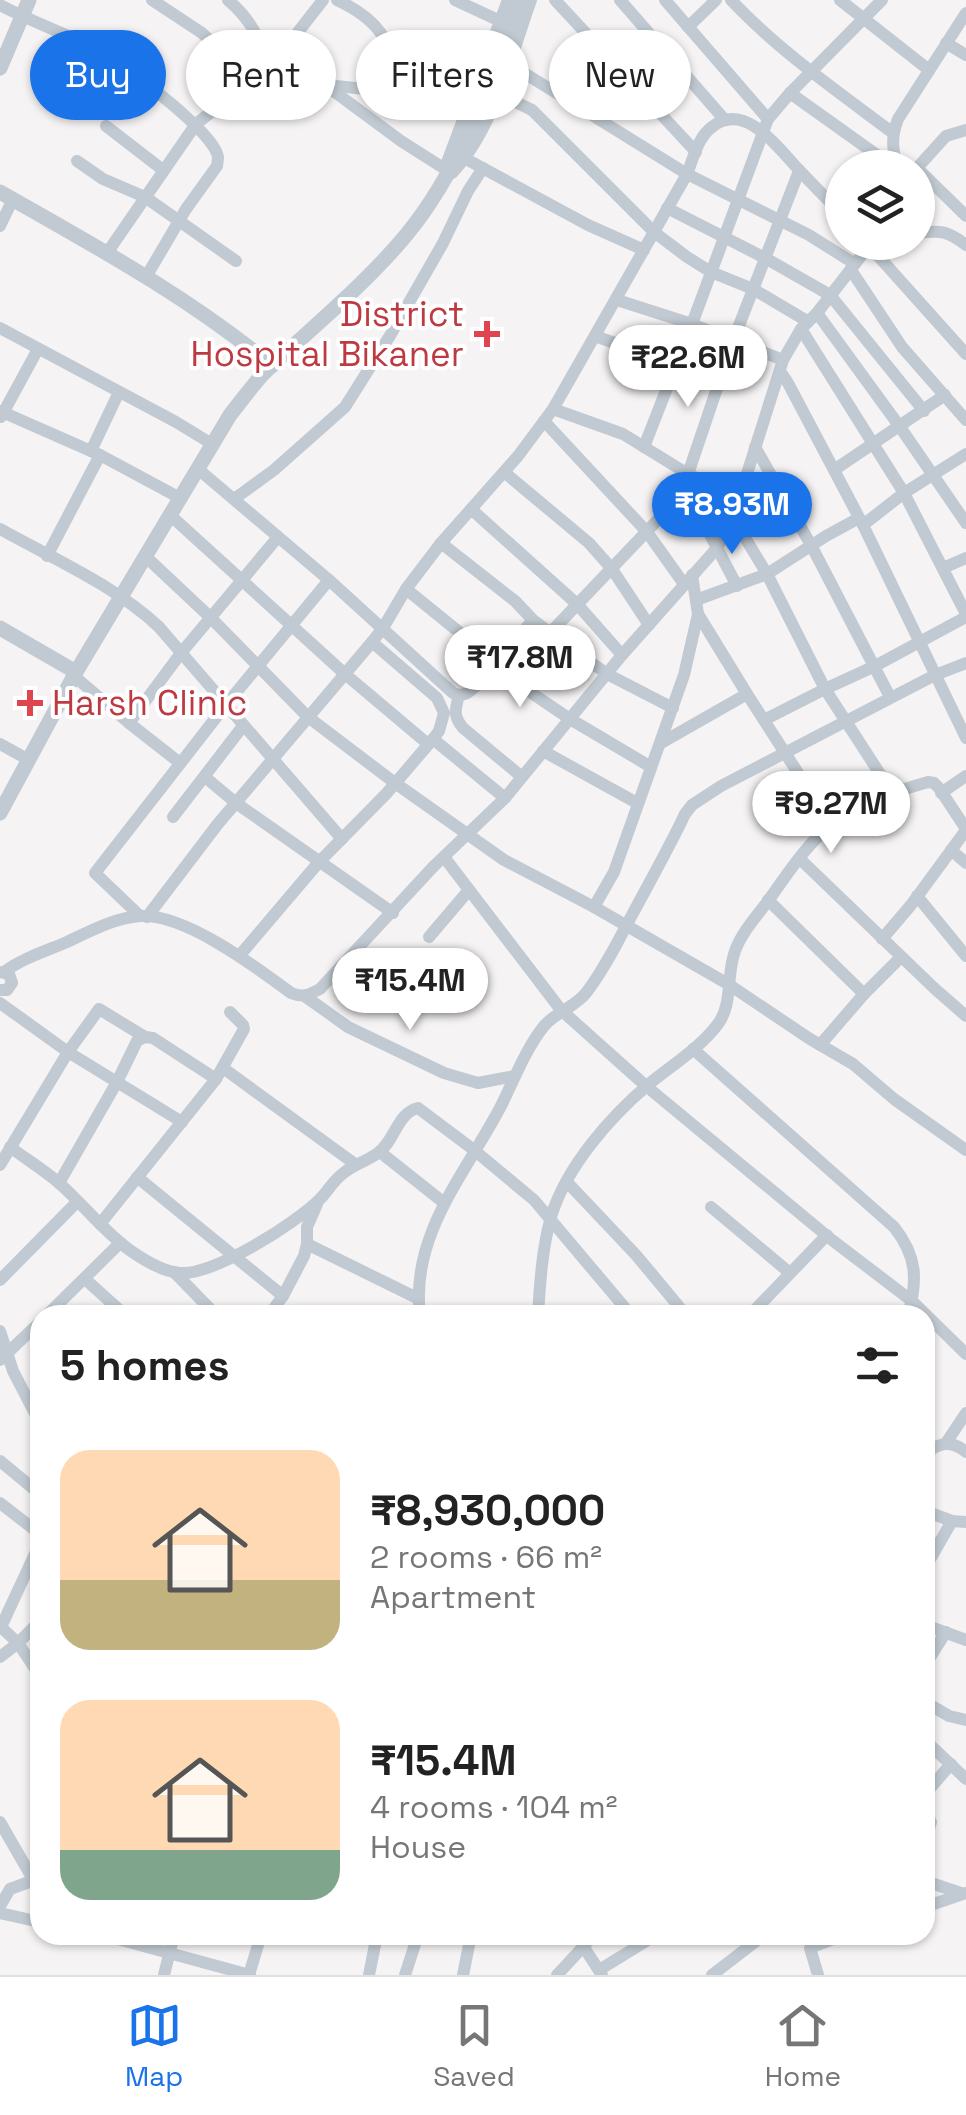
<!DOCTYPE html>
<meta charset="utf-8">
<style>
:root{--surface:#fff;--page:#f6f6f6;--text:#222;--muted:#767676;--line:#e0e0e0;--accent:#1a73e8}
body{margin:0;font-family:"Space Grotesk",sans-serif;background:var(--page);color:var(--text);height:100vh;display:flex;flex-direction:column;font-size:38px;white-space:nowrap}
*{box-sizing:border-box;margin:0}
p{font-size:32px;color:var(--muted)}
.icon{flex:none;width:55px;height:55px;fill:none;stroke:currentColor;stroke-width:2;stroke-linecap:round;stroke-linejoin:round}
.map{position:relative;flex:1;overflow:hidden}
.details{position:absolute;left:30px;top:1305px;width:905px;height:640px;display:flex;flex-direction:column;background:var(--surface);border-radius:30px;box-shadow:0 2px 8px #0004}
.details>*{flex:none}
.banner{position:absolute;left:30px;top:30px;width:908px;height:90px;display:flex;gap:20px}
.buttons{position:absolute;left:825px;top:150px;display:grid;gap:20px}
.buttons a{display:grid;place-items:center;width:110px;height:110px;border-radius:50%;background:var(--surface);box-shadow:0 2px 8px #0004;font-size:50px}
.price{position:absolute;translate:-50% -85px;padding:0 22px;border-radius:35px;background:#fff;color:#222;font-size:32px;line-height:65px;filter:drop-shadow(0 2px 5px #0008)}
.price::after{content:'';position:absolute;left:50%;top:60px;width:30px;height:22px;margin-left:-15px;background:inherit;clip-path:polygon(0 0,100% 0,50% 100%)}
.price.active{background:var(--accent);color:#fff}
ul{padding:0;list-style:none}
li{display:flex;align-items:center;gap:30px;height:250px;padding:0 30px}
li span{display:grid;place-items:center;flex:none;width:280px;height:200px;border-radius:30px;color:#555}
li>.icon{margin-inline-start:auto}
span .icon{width:120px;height:120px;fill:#fffc;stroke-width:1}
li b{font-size:42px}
h2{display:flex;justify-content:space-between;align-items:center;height:120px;padding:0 30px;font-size:42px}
.tag{padding:0 35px;border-radius:45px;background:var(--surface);box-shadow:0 2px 8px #0004;font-size:35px;line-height:90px}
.tag.active{background:var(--accent);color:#fff}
.tab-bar{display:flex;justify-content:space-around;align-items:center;height:140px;border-top:2px solid var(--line);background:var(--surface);font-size:28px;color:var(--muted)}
.tab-bar a{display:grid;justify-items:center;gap:5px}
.tab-bar .active{color:var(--accent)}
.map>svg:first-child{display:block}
</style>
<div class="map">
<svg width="966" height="1975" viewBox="0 0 966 1975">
<rect width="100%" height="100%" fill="#f5f3f3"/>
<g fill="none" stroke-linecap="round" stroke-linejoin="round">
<g stroke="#c1cad2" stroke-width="12">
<path d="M152,0L202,33L219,49L247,84"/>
<path d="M228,0C251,19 260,40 270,67"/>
<path d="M337,0C380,20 391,41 399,86"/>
<path d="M455,0L500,21"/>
<path d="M555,0L696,152"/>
<path d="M620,0L724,119"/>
<path d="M665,0L768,119"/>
<path d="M731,0C779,51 837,91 893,133"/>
<path d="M840,0L929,70"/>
<path d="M0,5C30,21 62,32 92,47C122,63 201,122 216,151C219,158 218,158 217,166L186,209L146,277"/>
<path d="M688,27L716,0"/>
<path d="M946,43L966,55"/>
<path d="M508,63L687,174C693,159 698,137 712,127C745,100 779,149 799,170C813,185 828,200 842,214"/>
<path d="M263,77L323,0"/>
<path d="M328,87L401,141L445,169"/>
<path d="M497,93L532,110L654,232L687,257L711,272L753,289L807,321"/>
<path d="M790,93L895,168"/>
<path d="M106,126L163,170"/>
<path d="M466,159L588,225L644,250"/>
<path d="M77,161L103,179L145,197L236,261"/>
<path d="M446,165L508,0"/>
<path d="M898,168C892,149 891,137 898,119L966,13"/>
<path d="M917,168L946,136L966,130"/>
<path d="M918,169L966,216"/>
<path d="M452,173C493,130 511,56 531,0"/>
<path d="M667,208L767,259L830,295L924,411"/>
<path d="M0,226L13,199"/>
<path d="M918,233C941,230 948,231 966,245"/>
<path d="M862,251L874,253L880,258L966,354"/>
<path d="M107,253L196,124L247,84L263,77L282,76L326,85L365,89L415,85L471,98"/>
<path d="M851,270L902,347L966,420"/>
<path d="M617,300L692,324L783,360"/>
<path d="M817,313L900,427L966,523"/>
<path d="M0,328L176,422L212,444"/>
<path d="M801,329L904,493L966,614"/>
<path d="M595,336L721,381"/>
<path d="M780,371L788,383L863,525L966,738"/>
<path d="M553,409L623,434L688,474L739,499"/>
<path d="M0,411L100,455"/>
<path d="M1,417L38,349"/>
<path d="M544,421L647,532L684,584"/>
<path d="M644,447L692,324L768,119L790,93L882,0"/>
<path d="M755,447L811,545L890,697"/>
<path d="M91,451L119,392"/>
<path d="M198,469L329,580L453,693C462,697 467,694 475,687L533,620"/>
<path d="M834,470L945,395"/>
<path d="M504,472L589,543L612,569L649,625"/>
<path d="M684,485L737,586"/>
<path d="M234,499L274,470L345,407L391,334L443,243L468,191L483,168"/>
<path d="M471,509L577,604L622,655"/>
<path d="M170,515L345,674L428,744"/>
<path d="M733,518L767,574L825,689L893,794"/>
<path d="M863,525L904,493L966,454"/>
<path d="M0,529C54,559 114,585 159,627L342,839"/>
<path d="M441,543L515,601L533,620L607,674L673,708"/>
<path d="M47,556L100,455L180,498"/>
<path d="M145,556L210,617L308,717L395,783L504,860L594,907L728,984L810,1039L853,1064L894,1099L966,1150"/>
<path d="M943,568L966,558"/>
<path d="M406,589L496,662"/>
<path d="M696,600L767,574L826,536L859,518"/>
<path d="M698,614L747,694"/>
<path d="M550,633L669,508L688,474L733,341L799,171"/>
<path d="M493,667L570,719L651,767"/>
<path d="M74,676L129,723L181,653L278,537"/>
<path d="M459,695C455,710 453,716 463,728L522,777"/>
<path d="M764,720L825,689L875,666L966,617"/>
<path d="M129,723L180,763"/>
<path d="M433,739L505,798"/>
<path d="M661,743L747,694L831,824"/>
<path d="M0,744L29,760"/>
<path d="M543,751L637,803"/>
<path d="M205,777L236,803L393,913"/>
<path d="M941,793L966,776"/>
<path d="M173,817L243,726"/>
<path d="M951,850L966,863"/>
<path d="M444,857L561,1010L646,1086L832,1240L912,1301L966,1354"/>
<path d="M800,859L934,988L966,1016"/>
<path d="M917,896L966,956"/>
<path d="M768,900L864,994"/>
<path d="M594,907L614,872L684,675L698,614L692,575"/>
<path d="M140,916L95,873L225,706L329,580"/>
<path d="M147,917L217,825L372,642L383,628L406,589L441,543L518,456L553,409L687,174L809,235L855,264"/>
<path d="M429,937L469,890"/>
<path d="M882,939L911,905L966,830"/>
<path d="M240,955L319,862L386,794L433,739L439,731L444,713L437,698L372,642"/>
<path d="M0,972L9,974L12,983L7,990H0"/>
<path d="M4,972C23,958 46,951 67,942C90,931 114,918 140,916C184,913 256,967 291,993C303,998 308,995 320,989L433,867L505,798L622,655L717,548L733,518L783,360L801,329L817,313L861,256L863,242"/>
<path d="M306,997L348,1027L444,1073L478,1083L515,1076"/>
<path d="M0,1003L68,1052L182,1122"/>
<path d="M820,1045L864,994L901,957"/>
<path d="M693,1049L894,1227C917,1256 918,1280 908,1315"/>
<path d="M223,1068L355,1164"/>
<path d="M10,1147C26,1159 44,1170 59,1183C84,1205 104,1232 131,1251C144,1260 164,1272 180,1273C214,1275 295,1224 320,1199C327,1192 332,1183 340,1176C351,1165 366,1162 378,1153C395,1141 397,1113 418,1108L474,1150L534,1200L631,1315"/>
<path d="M380,1152L443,1202"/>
<path d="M0,1165L68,1052L99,1009L145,1037"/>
<path d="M137,1177L283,1296"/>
<path d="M567,1182L636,1255L686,1315"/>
<path d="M59,1183L117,1082L137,1041L145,1037L153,1038L216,1079"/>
<path d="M711,1207L790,1273"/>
<path d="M100,1224L216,1079L244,1029L243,1025L230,1012"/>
<path d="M307,1244L419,1299"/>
<path d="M175,1273L216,1315"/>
<path d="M85,1279L125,1315"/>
<path d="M0,1280L77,1202"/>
<path d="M47,1315L120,1243"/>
<path d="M269,1315L283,1296L304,1256L307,1244V1227L317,1204"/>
<path d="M420,1315C410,1235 466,1173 501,1106C514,1080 525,1050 544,1026C556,1012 575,1007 586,993C604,970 618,941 632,915C650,881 669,848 685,814L692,805L721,786L935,675L966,663"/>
<path d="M538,1315C540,1283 542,1249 551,1217C566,1167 610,1117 649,1084C672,1065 699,1049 718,1024C733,1004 726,975 735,951C742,932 756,917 768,901C788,873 809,840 837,820C860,803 900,790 928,782L934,783L939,788L966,829"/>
<path d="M750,1315L827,1235"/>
<path d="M0,1331L13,1371L40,1423"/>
<path d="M0,1360L40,1322"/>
<path d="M946,1443L966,1413"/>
<path d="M925,1454C939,1442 952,1440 966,1452"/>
<path d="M0,1461L40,1494"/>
<path d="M0,1503L40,1534"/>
<path d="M925,1511L952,1521L966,1522"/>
<path d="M40,1543L1,1627L18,1643L40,1676"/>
<path d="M925,1568L952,1521"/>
<path d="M925,1625L966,1640"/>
<path d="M0,1657L18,1643L40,1621"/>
<path d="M925,1665L946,1632"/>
<path d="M925,1702L949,1716L966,1720"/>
<path d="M925,1740L966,1779"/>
<path d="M925,1794L951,1764"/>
<path d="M925,1815L931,1822L925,1840"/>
<path d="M0,1822L34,1881"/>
<path d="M925,1881L961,1893"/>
<path d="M0,1906L10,1889L40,1878"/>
<path d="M925,1907L966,1893"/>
<path d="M0,1913L40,1922"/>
<path d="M103,1935L250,1975"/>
<path d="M583,1946L602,1975"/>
<path d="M599,1970L656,1935"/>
<path d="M164,1975L174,1935"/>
<path d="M249,1975L261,1935"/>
<path d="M369,1975L377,1935"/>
<path d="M405,1975L418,1935"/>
<path d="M463,1975L471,1935"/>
<path d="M557,1975L594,1935"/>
<path d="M712,1975L764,1935"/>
<path d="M818,1975L810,1948L844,1935"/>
</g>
<g stroke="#c1cad2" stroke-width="15">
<path d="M0,68L29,0"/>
<path d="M0,192C93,245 189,297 272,366"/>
<path d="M0,628L76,672"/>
<path d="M0,813L76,672L230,415C241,401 252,386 264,373C312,327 365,285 407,234C462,167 491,80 521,0"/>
</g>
</g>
<g fill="#e0444e" stroke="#fff" stroke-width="4">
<path d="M482 319h10v10h10v10h-10v10h-10v-10h-10v-10h10z"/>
<path d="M25 688h10v10h10v10h-10v10h-10v-10h-10v-10h10z"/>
</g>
<g text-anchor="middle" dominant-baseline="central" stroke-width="8" stroke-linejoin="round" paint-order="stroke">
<g font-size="35" fill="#be3a42" stroke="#fff" text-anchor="end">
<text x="464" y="314">District<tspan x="464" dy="40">Hospital Bikaner</tspan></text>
<text x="52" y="703" text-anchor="start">Harsh Clinic</text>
</g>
</g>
</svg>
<div class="buttons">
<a><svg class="icon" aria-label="layers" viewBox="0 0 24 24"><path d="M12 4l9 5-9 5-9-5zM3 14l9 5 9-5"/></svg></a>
</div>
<b class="price" style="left:688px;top:410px">₹22.6M</b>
<b class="price active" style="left:732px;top:557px">₹8.93M</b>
<b class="price" style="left:520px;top:710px">₹17.8M</b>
<b class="price" style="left:831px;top:856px">₹9.27M</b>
<b class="price" style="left:410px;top:1033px">₹15.4M</b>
<div class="banner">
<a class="tag active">Buy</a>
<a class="tag">Rent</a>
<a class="tag">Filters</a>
<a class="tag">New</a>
</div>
<section class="details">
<h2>5 homes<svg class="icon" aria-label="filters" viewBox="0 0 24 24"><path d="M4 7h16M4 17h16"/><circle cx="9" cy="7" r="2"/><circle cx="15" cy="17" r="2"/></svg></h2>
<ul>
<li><span style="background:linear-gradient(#ffd9b3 65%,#c2b280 0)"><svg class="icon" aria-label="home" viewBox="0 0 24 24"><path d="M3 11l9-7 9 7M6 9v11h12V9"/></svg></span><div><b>₹8,930,000</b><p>2 rooms · 66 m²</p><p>Apartment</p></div></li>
<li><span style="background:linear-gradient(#ffd9b3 75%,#7fa58c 0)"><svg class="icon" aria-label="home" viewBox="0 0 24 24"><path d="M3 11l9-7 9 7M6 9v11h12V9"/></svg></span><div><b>₹15.4M</b><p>4 rooms · 104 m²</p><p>House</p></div></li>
</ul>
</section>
</div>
<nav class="tab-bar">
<a class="active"><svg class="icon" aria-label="map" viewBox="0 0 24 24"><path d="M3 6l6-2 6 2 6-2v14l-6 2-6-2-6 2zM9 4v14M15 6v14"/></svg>Map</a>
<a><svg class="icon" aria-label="saved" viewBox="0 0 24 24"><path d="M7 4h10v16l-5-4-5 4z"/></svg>Saved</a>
<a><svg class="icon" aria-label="home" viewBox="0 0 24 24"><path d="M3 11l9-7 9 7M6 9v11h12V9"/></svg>Home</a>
</nav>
